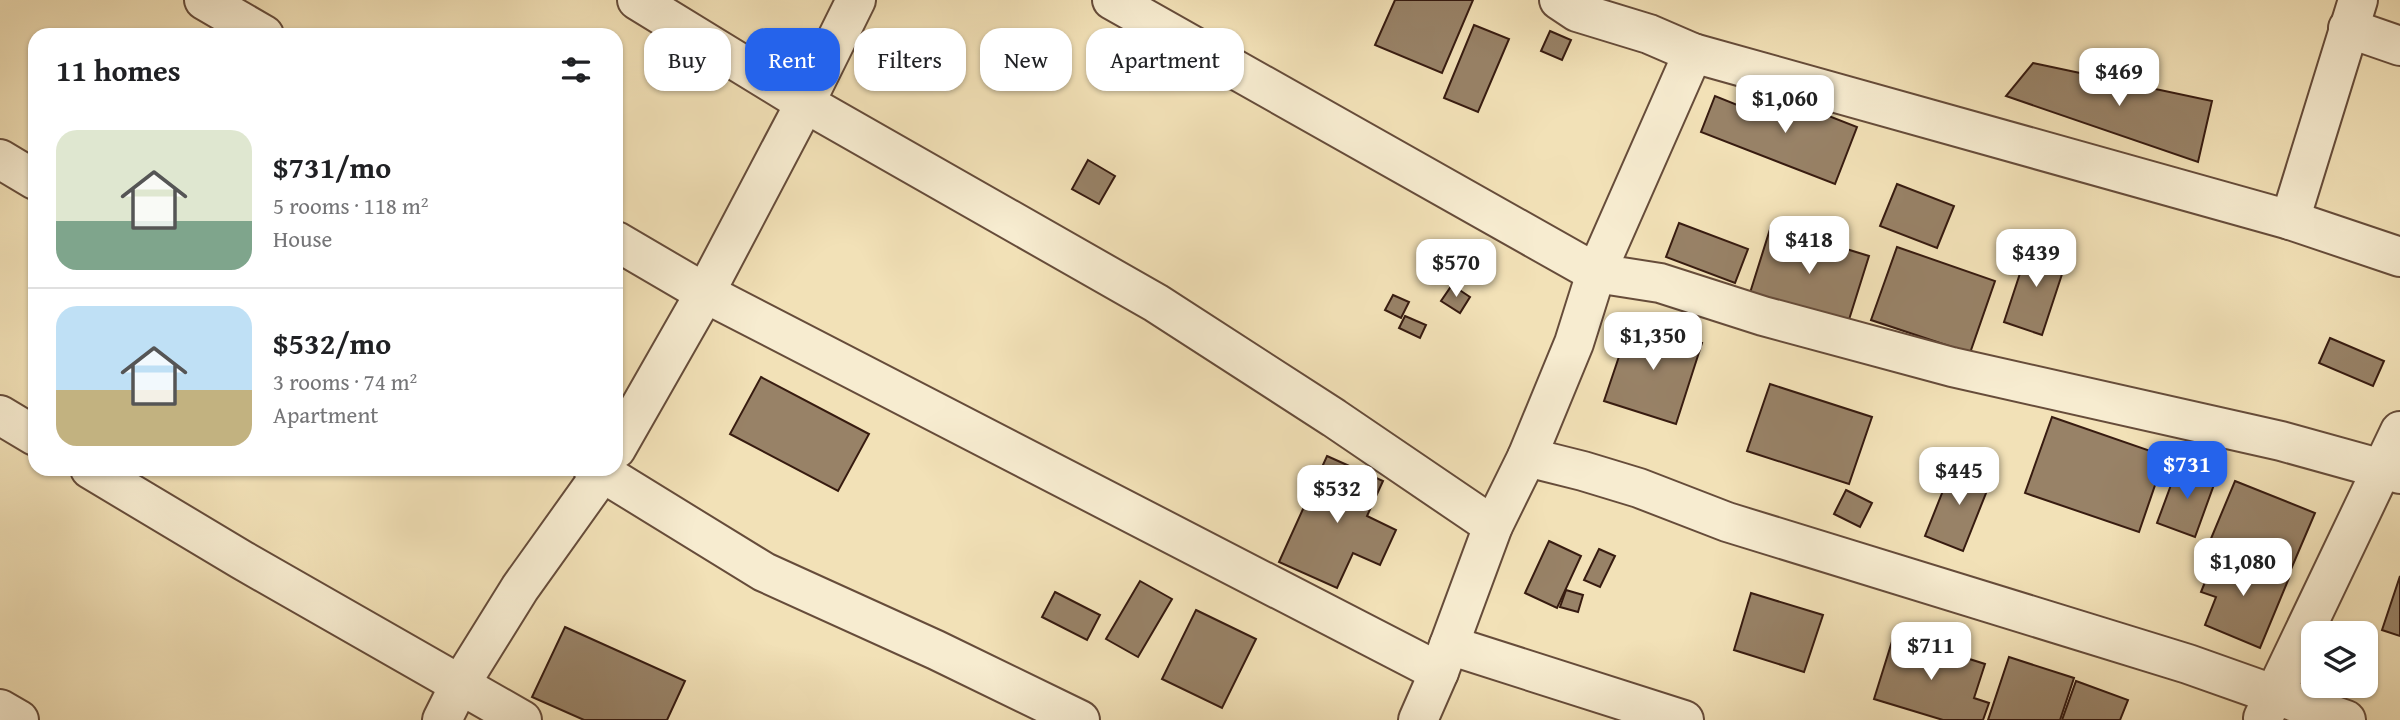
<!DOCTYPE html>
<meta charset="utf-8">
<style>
:root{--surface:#fff;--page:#f2f2f2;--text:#202124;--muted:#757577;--line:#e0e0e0;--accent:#2563eb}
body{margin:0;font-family:"Gentium Book Plus",serif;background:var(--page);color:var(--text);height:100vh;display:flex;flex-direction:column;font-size:26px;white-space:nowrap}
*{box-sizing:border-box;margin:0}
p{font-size:23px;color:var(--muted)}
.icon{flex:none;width:38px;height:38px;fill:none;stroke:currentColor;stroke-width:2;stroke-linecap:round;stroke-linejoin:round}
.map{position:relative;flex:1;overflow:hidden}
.drawer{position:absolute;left:28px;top:28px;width:595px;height:448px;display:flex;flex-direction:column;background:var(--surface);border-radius:21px;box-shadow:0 2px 5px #0004}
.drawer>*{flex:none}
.banner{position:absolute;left:644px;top:28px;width:665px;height:63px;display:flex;gap:14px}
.fabs{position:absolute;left:2301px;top:621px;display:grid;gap:14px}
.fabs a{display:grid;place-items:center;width:77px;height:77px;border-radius:14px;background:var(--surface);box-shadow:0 2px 5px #0004;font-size:35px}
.price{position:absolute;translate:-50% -60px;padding:0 16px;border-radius:14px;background:#fff;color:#222;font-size:23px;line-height:46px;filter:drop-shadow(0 2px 4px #0008)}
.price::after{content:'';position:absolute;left:50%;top:42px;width:21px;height:16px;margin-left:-10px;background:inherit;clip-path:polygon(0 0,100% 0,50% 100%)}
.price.active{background:var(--accent);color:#fff}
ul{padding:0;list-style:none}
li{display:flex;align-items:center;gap:21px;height:175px;padding:0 28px}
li+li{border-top:2px solid var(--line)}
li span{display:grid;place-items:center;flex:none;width:196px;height:140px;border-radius:21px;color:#555}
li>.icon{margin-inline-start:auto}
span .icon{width:84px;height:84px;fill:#fffc;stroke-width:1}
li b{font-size:30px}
h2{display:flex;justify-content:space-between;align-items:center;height:84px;padding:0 28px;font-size:30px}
.chip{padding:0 24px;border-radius:21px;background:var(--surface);box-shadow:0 2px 5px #0004;font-size:24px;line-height:63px}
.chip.active{background:var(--accent);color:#fff}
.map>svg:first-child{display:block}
</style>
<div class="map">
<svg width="2400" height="720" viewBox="0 0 2400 720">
<rect width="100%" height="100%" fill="#f2e1b7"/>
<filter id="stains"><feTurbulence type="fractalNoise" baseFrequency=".00286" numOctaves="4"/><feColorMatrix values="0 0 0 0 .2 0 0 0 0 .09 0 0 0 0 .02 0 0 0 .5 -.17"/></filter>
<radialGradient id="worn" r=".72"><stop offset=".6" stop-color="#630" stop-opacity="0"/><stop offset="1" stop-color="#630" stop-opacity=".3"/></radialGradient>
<g fill="#988267" stroke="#371b10" stroke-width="2">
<path d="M1395,0H1473L1442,73L1375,45Z"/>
<path d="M1474,25L1509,39L1478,112L1444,98Z"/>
<path d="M1550,31L1571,40L1562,60L1541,51Z"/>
<path d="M2033,63L2212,101L2198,162L2006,96Z"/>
<path d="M1775,95L1857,127L1835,184L1701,132L1715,96L1767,117Z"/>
<path d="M1088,160L1115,176L1099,204L1072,189Z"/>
<path d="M1897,184L1954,206L1937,248L1880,226Z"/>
<path d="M1679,223L1748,249L1735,283L1666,257Z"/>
<path d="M1771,226L1869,256L1847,326L1749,296Z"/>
<path d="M2030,243L2068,256L2042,335L2004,322Z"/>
<path d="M1897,247L1995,281L1970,353L1871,320Z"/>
<path d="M1452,285L1470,297L1460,313L1441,301Z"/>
<path d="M1393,295L1409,302L1401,318L1385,310Z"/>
<path d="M1405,316L1426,325L1420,338L1399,328Z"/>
<path d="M1631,321L1702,343L1676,424L1604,401Z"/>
<path d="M2330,338L2384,361L2373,386L2319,363Z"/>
<path d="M761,377L869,434L838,491L730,434Z"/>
<path d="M1770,384L1872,417L1849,484L1747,451Z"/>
<path d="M2052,417L2165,456L2139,532L2025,493Z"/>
<path d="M1327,456L1383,481L1367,516L1396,530L1380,565L1353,553L1337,588L1279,562Z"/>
<path d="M1954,463L1992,478L1963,551L1925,536Z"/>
<path d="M2178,466L2216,479L2195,537L2157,523Z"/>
<path d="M2235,481L2315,513L2289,574L2210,541Z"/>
<path d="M1846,490L1872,503L1860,527L1834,514Z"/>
<path d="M1549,541L1581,556L1557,608L1525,593Z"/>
<path d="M1599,549L1615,556L1600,587L1584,580Z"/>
<path d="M2218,550L2289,578L2260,648L2205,625L2216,597L2201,592Z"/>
<path d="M2400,576V636L2382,630Z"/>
<path d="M1140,581L1172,599L1138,657L1106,639Z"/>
<path d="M1566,590L1583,595L1578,612L1560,607Z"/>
<path d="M1055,592L1100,615L1087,640L1042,617Z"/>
<path d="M1751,593L1823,615L1804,672L1734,650Z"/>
<path d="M1196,610L1256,639L1222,708L1162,679Z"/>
<path d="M565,627L685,681L667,720H584L532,697Z"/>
<path d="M1894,635L1985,664L1974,698L1989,703L1983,720H1943L1874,699Z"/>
<path d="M2009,657L2074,678L2060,720H1988Z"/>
<path d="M2076,681L2128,700L2120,720H2062Z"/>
</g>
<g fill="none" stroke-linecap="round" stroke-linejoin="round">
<defs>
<g id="minor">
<path d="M204,0L264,35"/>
<path d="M637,0L805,103L1156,303L1334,418L1493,526"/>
<path d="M1112,0L1596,273L1574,343L1527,457L1583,471L1639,488L1727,522L2188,664L2346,720"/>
<path d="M1559,0L1577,12L1649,34L1693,53L2290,220L2400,257"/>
<path d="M2348,28L2400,46"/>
<path d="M1693,53L1596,273L1660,283L1763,316L1952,367L2281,441L2400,474"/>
<path d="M0,159L35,180"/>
<path d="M2290,220L2358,0"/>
<path d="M616,241L705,293L1439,672"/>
<path d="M0,415L35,436"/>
<path d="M616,449L705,293L805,103L856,0"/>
<path d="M90,469L242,560L522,720"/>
<path d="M593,469L603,473L764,572L936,650L1080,720"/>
<path d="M1449,645L1684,720"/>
<path d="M0,709L19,720"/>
<path d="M2263,718L2400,431"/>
<path d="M442,720L459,686L520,588L605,469"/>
<path d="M1418,720L1439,672L1493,526L1527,457"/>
</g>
</defs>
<use href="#minor" stroke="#664c3a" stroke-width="42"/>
<use href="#minor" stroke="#f7ecd0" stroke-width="38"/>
</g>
<rect width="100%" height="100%" filter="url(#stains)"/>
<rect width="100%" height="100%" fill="url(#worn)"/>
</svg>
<div class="fabs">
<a><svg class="icon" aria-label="layers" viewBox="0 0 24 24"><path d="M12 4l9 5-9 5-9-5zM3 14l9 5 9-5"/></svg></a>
</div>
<b class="price" style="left:2119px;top:108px">$469</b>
<b class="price" style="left:1785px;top:135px">$1,060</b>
<b class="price" style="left:1809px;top:276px">$418</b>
<b class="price" style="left:2036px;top:289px">$439</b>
<b class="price" style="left:1456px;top:299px">$570</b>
<b class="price" style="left:1653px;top:372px">$1,350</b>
<b class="price active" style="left:2187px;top:501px">$731</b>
<b class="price" style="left:1959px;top:507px">$445</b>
<b class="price" style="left:1337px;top:525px">$532</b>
<b class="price" style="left:2243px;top:598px">$1,080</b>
<b class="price" style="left:1931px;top:682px">$711</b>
<div class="banner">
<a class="chip">Buy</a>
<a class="chip active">Rent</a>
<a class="chip">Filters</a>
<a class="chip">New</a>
<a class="chip">Apartment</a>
</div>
<section class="drawer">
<h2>11 homes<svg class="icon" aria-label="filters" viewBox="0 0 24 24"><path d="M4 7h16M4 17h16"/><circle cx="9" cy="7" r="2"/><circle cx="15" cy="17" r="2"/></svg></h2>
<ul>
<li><span style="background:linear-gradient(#dfe7d0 65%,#7fa58c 0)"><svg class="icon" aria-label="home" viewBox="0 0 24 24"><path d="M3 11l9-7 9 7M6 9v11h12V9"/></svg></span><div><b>$731/mo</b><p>5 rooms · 118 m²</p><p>House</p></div></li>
<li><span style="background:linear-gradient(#bfe0f5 60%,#c2b280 0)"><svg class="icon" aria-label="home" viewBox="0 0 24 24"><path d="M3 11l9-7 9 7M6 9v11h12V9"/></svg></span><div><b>$532/mo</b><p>3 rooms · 74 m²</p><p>Apartment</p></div></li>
</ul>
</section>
</div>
